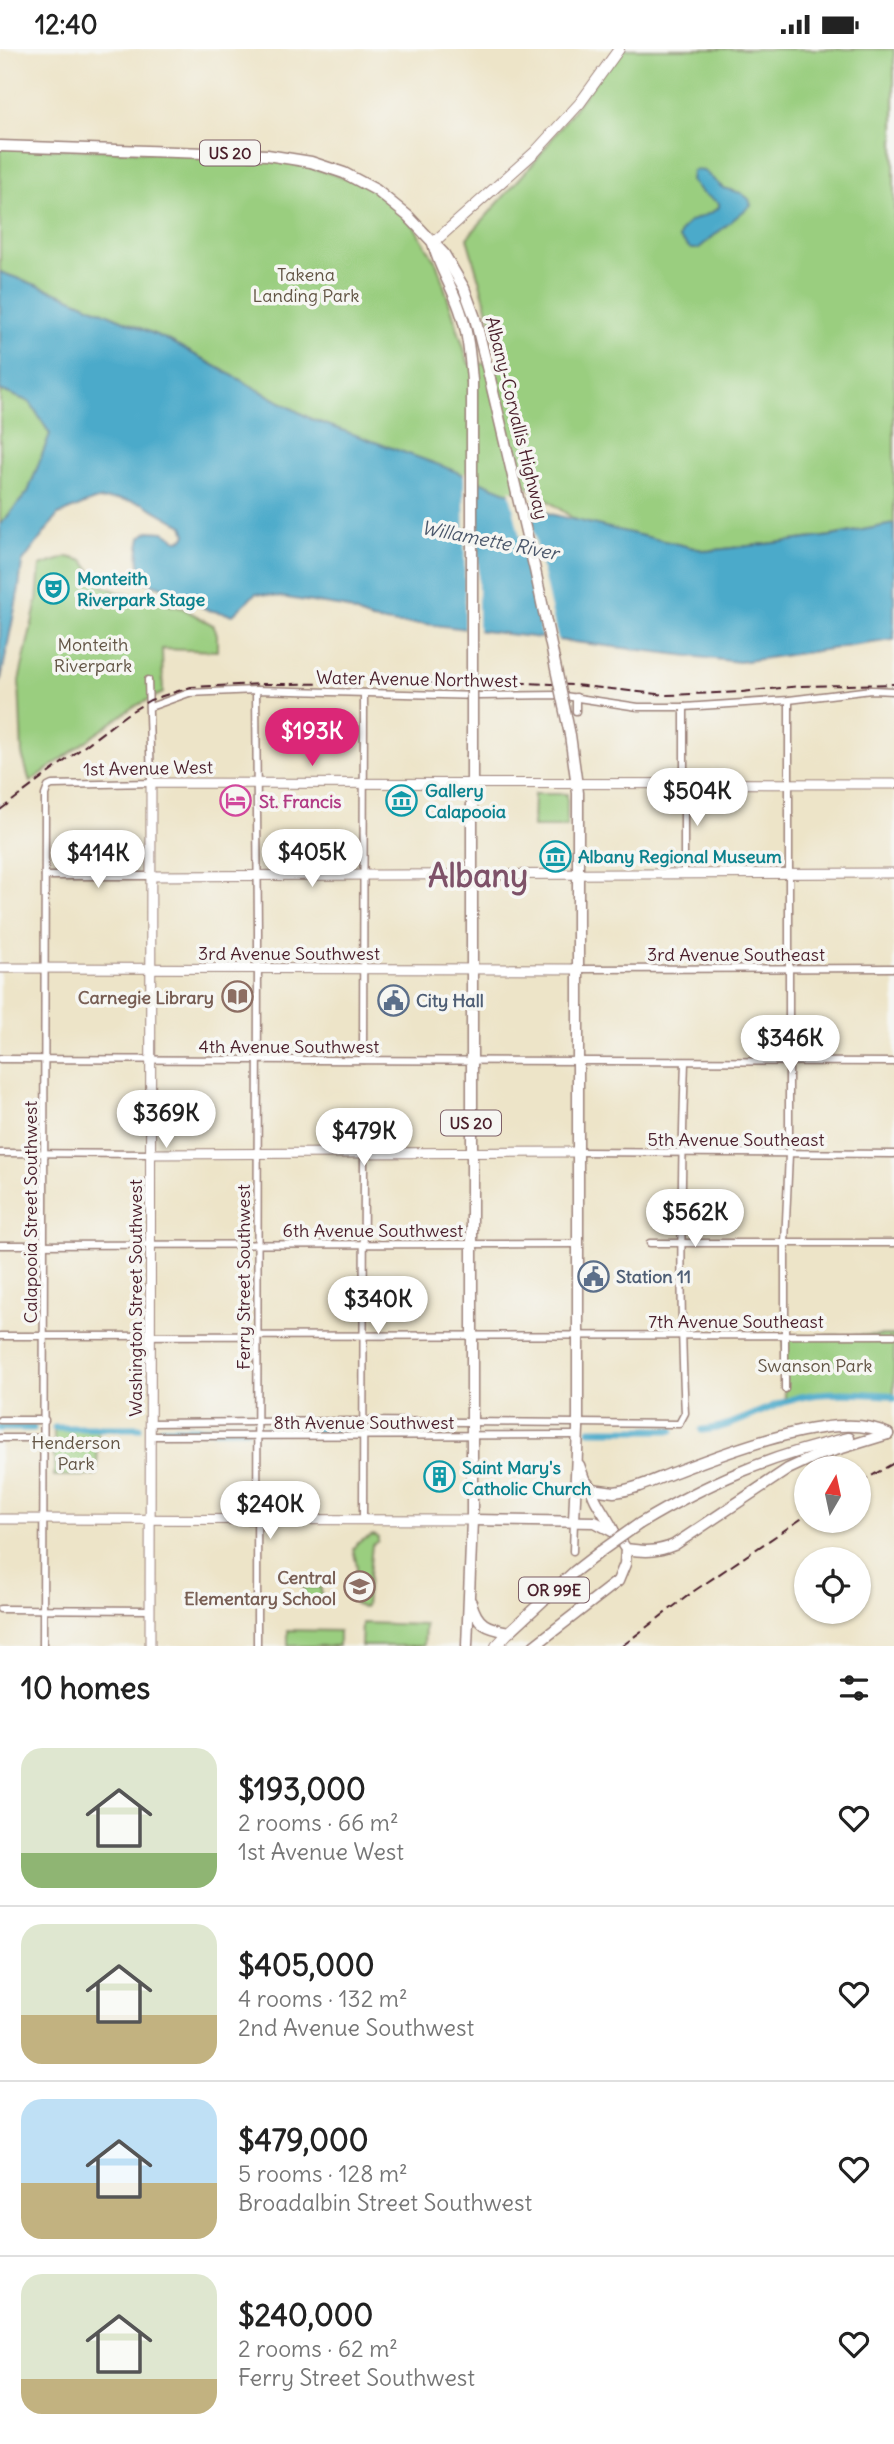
<!DOCTYPE html>
<meta charset="utf-8">
<style>
:root{--surface:#fff;--page:#f2f2f2;--text:#222;--muted:#767676;--line:#e0e0e0;--accent:#db2777}
body{margin:0;font-family:Delius,sans-serif;background:var(--page);color:var(--text);height:100vh;display:flex;flex-direction:column;font-size:26px;white-space:nowrap}
*{box-sizing:border-box;margin:0}
p{font-size:23px;color:var(--muted)}
.icon{flex:none;width:38px;height:38px;fill:none;stroke:currentColor;stroke-width:2;stroke-linecap:round;stroke-linejoin:round}
.map{position:relative;height:1597px;overflow:hidden}
.panel{display:flex;flex-direction:column;background:var(--surface);flex:1}
.panel>*{flex:none}
.needle{width:46px;rotate:9deg}
.buttons{position:absolute;left:794px;top:1407px;display:grid;gap:14px}
.buttons a{display:grid;place-items:center;width:77px;height:77px;border-radius:50%;background:var(--surface);box-shadow:0 2px 5px #0004;font-size:35px}
.price{position:absolute;translate:-50% -60px;padding:0 16px;border-radius:24px;background:#fff;color:#222;font-size:23px;line-height:46px;filter:drop-shadow(0 2px 4px #0008)}
.price::after{content:'';position:absolute;left:50%;top:42px;width:21px;height:16px;margin-left:-10px;background:inherit;clip-path:polygon(0 0,100% 0,50% 100%)}
.price.selected{background:var(--accent);color:#fff}
ul{padding:0;list-style:none}
li{display:flex;align-items:center;gap:21px;height:175px;padding:0 21px}
li+li{border-top:2px solid var(--line)}
li span{display:grid;place-items:center;flex:none;width:196px;height:140px;border-radius:21px;color:#555}
li>.icon{margin-inline-start:auto}
span .icon{width:84px;height:84px;fill:#fffc;stroke-width:1}
li b{font-size:30px}
h2{display:flex;justify-content:space-between;align-items:center;height:84px;padding:0 21px;font-size:30px}
.status{display:flex;justify-content:space-between;align-items:center;height:49px;padding:0 35px;background:var(--surface);direction:ltr}
.status svg{height:19px;fill:currentColor}
.map>svg:first-child{display:block}
</style>
<div class="status"><b>12:40</b><svg viewBox="0 0 49 12"><path d="M0 12V9h3v3zM5 12V6h3v6zM10 12V3h3v9zM15 12V0h3v12zM26 1h20v11H26zM47 4h2v5h-2z"/></svg></div>
<div class="map">
<svg width="894" height="1597" viewBox="0 0 894 1597">
<rect width="100%" height="100%" fill="#f6f6f2"/>
<filter id="ink" filterUnits="userSpaceOnUse"><feTurbulence type="fractalNoise" baseFrequency=".0143" numOctaves="2"/><feDisplacementMap in="SourceGraphic" scale="14" xChannelSelector="R" yChannelSelector="G"/><feConvolveMatrix kernelMatrix="1 2 1 2 8 2 1 2 1" color-interpolation-filters="sRGB"/></filter>
<filter id="wash" filterUnits="userSpaceOnUse"><feTurbulence type="fractalNoise" baseFrequency=".00686" numOctaves="4" result="noise"/><feDisplacementMap in="SourceGraphic" scale="28" xChannelSelector="R" yChannelSelector="G"/><feGaussianBlur stdDeviation="1.57" result="paint"/><feColorMatrix in="noise" values="0 0 0 0 0 0 0 0 0 0 0 0 0 0 0 0 0 1.4 0 .05"/><feComposite in="paint" operator="in"/></filter>
<g filter="url(#wash)">
<rect width="100%" height="100%" fill="#ede4c8"/>
<g fill="#9ace7f" stroke="#727655" stroke-width="2">
<path d="M619,0H894V475L831,487L707,502L577,472L527,437L509,444L311,370L170,292L64,246L0,223V98L267,106L364,134L408,167L437,215L469,315L503,314L467,189L536,111Z"/>
<path d="M0,341L30,353L50,385L28,443L0,476Z"/>
<path d="M68,508L84,512L101,536L118,543L182,559L213,576L217,585V602L162,600L163,644L133,658L30,733L22,705L19,632L37,552L40,517Z"/>
<path d="M534,745H567V778H533Z"/>
<path d="M894,1286V1349L889,1346H812L785,1353L784,1287Z"/>
<path d="M54,1380H98L97,1427H54Z"/>
<path d="M373,1486L378,1488V1492L372,1496L366,1557L362,1559L354,1554L357,1517L353,1500L357,1494Z"/>
<path d="M303,1538H321V1550H304Z"/>
<path d="M362,1574L425,1576L424,1597H361Z"/>
<path d="M288,1581L339,1582V1597H288Z"/>
</g>
<g fill="#4baaca" stroke="#4a647a" stroke-width="2">
<path d="M697,121L704,122L723,139L741,144L749,150L751,156L698,200H691L679,189C684,166 706,171 719,158V154L702,144L691,132L692,122Z"/>
<path d="M0,223L64,246L170,292L311,370L442,417L509,444L550,465L707,502L831,487L894,475V591L739,613L426,575H398L372,571L343,558L256,544L233,566L208,561L170,541L146,533C137,517 137,505 141,488L149,482L164,483L177,491L183,490L186,485L183,477L142,454L119,450L94,451L58,466L22,514L19,539L0,635V476L28,443L50,385L30,353L0,341Z"/>
</g>
<g fill="#ede4c8">
<path d="M464,423L478,428V585L465,583Z"/>
<path d="M509,440L526,449L559,595L543,593Z"/>
</g>
<g fill="none" stroke-linecap="round" stroke-linejoin="round">
<g stroke="#4baaca" stroke-width="7">
<path d="M0,1379H33"/>
<path d="M55,1379H139"/>
<path d="M161,1380H246"/>
<path d="M267,1380H353"/>
<path d="M590,1381H672"/>
<path d="M702,1381C740,1378 774,1351 812,1346C837,1342 864,1345 889,1346L894,1349"/>
</g>
</g>
</g>
<g filter="url(#ink)">
<g fill="none" stroke-linecap="round" stroke-linejoin="round">
<defs>
<g id="street">
<path d="M256,641L258,883L257,1597"/>
<path d="M576,648V662"/>
<path d="M150,658L189,644L256,641L479,647L558,646L638,658H684L789,651L871,641L894,642"/>
<path d="M684,658V824"/>
<path d="M45,827H152"/>
<path d="M577,920L894,919"/>
<path d="M0,1010L894,1013"/>
<path d="M363,1011L364,644"/>
<path d="M578,1103L894,1105"/>
<path d="M0,1104L151,1105"/>
<path d="M650,1194H894"/>
<path d="M0,1196L578,1195"/>
<path d="M0,1287L894,1286"/>
<path d="M785,1340V1194L789,1105V651"/>
<path d="M0,1371H45"/>
<path d="M151,1374L363,1372L679,1375L685,1364C679,1247 681,1130 685,1013"/>
<path d="M151,1387L578,1386"/>
<path d="M0,1389H45"/>
<path d="M363,1471L364,1104"/>
<path d="M573,1502L574,1472"/>
<path d="M0,1560L150,1561"/>
<path d="M43,1597L45,746L48,738L52,736L151,734L148,631"/>
</g>
<g id="secondary">
<path d="M152,827L894,824"/>
<path d="M0,919L577,920"/>
<path d="M151,1105L578,1103"/>
<path d="M0,1470L472,1471"/>
<path d="M150,1597L151,734L894,735"/>
</g>
<g id="primary">
<path d="M433,194L535,103L580,54L619,0"/>
<path d="M496,1597L509,1583"/>
</g>
<g id="highway">
<path d="M0,97L267,106L311,113L344,124L376,141L408,167L444,205L464,239L475,269L490,330"/>
<path d="M433,194C439,219 452,237 460,261C468,283 470,308 472,332"/>
<path d="M570,686L578,744V1380L574,1472"/>
<path d="M579,1416L584,1430L592,1440L614,1443C635,1441 656,1430 675,1423C724,1404 841,1358 888,1385"/>
<path d="M592,1440C592,1450 609,1470 614,1483"/>
<path d="M472,1471L595,1473L614,1483L626,1500C645,1503 657,1503 674,1496L788,1420L816,1407L888,1385"/>
<path d="M639,1475C709,1433 769,1407 849,1389"/>
<path d="M471,1553C477,1576 487,1579 509,1583L574,1523L601,1502"/>
<path d="M467,1597L472,1471V708"/>
<path d="M534,1597L618,1532L625,1515L626,1500"/>
</g>
</defs>
<use href="#street" stroke="#9c827a" stroke-width="9"/>
<use href="#secondary" stroke="#9c827a" stroke-width="11"/>
<use href="#primary" stroke="#9c827a" stroke-width="12"/>
<use href="#highway" stroke="#9c827a" stroke-width="13"/>
<use href="#street" stroke="#fff" stroke-width="6"/>
<use href="#secondary" stroke="#fff" stroke-width="9"/>
<use href="#primary" stroke="#fff" stroke-width="10"/>
<use href="#highway" stroke="#fff" stroke-width="10"/>
<g stroke="#4a1f2b" stroke-width="2" stroke-dasharray="10 5" stroke-linecap="butt">
<path d="M0,761L127,665L150,651L191,638L262,635L527,634L574,636L667,646L742,643L801,637L894,635"/>
<path d="M859,1434L894,1414"/>
<path d="M622,1597L694,1542L807,1466"/>
</g>
<defs>
<g id="highway-bridge">
<path d="M490,330L535,521L570,686"/>
<path d="M472,332V708"/>
<path d="M601,1502L639,1475"/>
</g>
</defs>
<use href="#highway-bridge" stroke="#9c827a" stroke-width="13" stroke-linecap="butt"/>
<use href="#highway-bridge" stroke="#fff" stroke-width="10"/>
</g>
</g>
<defs>
<symbol id="theatre-ring" viewBox="-11 -11 22 22"><circle r="9.5" fill="#f6f6f2" stroke="#0f9aa8" stroke-width="1.5"/><path d="M-5-5.5Q0-4 5-5.5V0Q5 5 0 6Q-5 5-5 0ZM-3.3-2.5H-1v1.5H-3.3ZM1-2.5H3.3v1.5H1ZM-2.8 1Q0 5.5 2.8 1Z" fill="#0f9aa8"/></symbol>
<symbol id="museum-ring" viewBox="-11 -11 22 22"><circle r="9.5" fill="#f6f6f2" stroke="#0f9aa8" stroke-width="1.5"/><path d="M0-6L6-3V-2H-6V-3ZM-5-1h2V3h-2ZM-1-1h2V3h-2ZM3-1h2V3H3ZM-6 4H6V6H-6Z" fill="#0f9aa8"/></symbol>
<symbol id="hotel-ring" viewBox="-11 -11 22 22"><circle r="9.5" fill="#f6f6f2" stroke="#d1479c" stroke-width="1.5"/><path d="M-6-4.5h1.5V1H6V5H4.5V3h-9V5H-6ZM-4 0a1.8 1.8 0 1 1 3.6 0ZM.5 0V-2.5h3Q6-2.5 6 0Z" fill="#d1479c"/></symbol>
<symbol id="library-ring" viewBox="-11 -11 22 22"><circle r="9.5" fill="#f6f6f2" stroke="#8d6e63" stroke-width="1.5"/><path d="M-6-4Q-3-5.5-.7-3.5V5Q-3 3-6 4ZM6-4Q3-5.5 .7-3.5V5Q3 3 6 4Z" fill="#8d6e63"/></symbol>
<symbol id="civic-ring" viewBox="-11 -11 22 22"><circle r="9.5" fill="#f6f6f2" stroke="#5c6f8a" stroke-width="1.5"/><path d="M-.6-6.5H3V-4.5H.6V-3L4-1V1h2V6H-6V1h2V-1L-.6-3ZM-1.2 2.5V6h2.4V2.5Z" fill="#5c6f8a"/></symbol>
<symbol id="building-ring" viewBox="-11 -11 22 22"><circle r="9.5" fill="#f6f6f2" stroke="#0f9aa8" stroke-width="1.5"/><path d="M-4-6H4V6H1V3H-1V6H-4ZM-2.5-4.3h1.7v1.8h-1.7ZM.8-4.3h1.7v1.8H.8ZM-2.5-1h1.7V.8h-1.7ZM.8-1h1.7V.8H.8Z" fill="#0f9aa8"/></symbol>
<symbol id="school-ring" viewBox="-11 -11 22 22"><circle r="9.5" fill="#f6f6f2" stroke="#8d6e63" stroke-width="1.5"/><path d="M0-5L7-2L0 1L-7-2ZM-4 1L0 2.5L4 1V4Q0 6-4 4Z" fill="#8d6e63"/></symbol>
</defs>
<g fill-rule="evenodd">
<use href="#theatre-ring" x="36" y="522" width="35" height="35"/>
<use href="#museum-ring" x="384" y="734" width="35" height="35"/>
<use href="#hotel-ring" x="218" y="734" width="35" height="35"/>
<use href="#museum-ring" x="538" y="790" width="35" height="35"/>
<use href="#library-ring" x="220" y="930" width="35" height="35"/>
<use href="#civic-ring" x="376" y="934" width="35" height="35"/>
<use href="#civic-ring" x="576" y="1210" width="35" height="35"/>
<use href="#building-ring" x="422" y="1410" width="35" height="35"/>
<use href="#school-ring" x="342" y="1520" width="35" height="35"/>
</g>
<g text-anchor="middle" dominant-baseline="central" stroke-width="7" stroke-linejoin="round" paint-order="stroke">
<g fill="#f6f6f2" stroke="#7e6067" stroke-width="2">
<rect x="200" y="91.5" width="60" height="25" rx="5"/>
<rect x="441" y="1061.5" width="60" height="25" rx="5"/>
<rect x="519" y="1528.5" width="70" height="25" rx="5"/>
</g>
<g font-size="16" font-weight="bold" fill="#4a1f2b">
<text x="230" y="104">US 20</text>
<text x="471" y="1074">US 20</text>
<text x="554" y="1541">OR 99E</text>
</g>
<g font-size="18" fill="#625444" stroke="#f6f6f2">
<text x="306" y="225">Takena<tspan x="306" dy="21">Landing Park</tspan></text>
<text x="93" y="595">Monteith<tspan x="93" dy="21">Riverpark</tspan></text>
<text x="815" y="1316">Swanson Park</text>
<text x="76" y="1393">Henderson<tspan x="76" dy="21">Park</tspan></text>
</g>
<g font-size="18" fill="#4a1f2b" stroke="#f6f6f2">
<text transform="translate(517 369) rotate(76)">Albany-Corvallis Highway</text>
<text transform="translate(417 630) rotate(1)">Water Avenue Northwest</text>
<text transform="translate(148 719) rotate(-1)">1st Avenue West</text>
<text x="289" y="904">3rd Avenue Southwest</text>
<text x="736" y="905">3rd Avenue Southeast</text>
<text x="289" y="997">4th Avenue Southwest</text>
<text x="736" y="1090">5th Avenue Southeast</text>
<text transform="translate(30 1163) rotate(-90)">Calapooia Street Southwest</text>
<text x="373" y="1181">6th Avenue Southwest</text>
<text transform="translate(243 1228) rotate(-90)">Ferry Street Southwest</text>
<text transform="translate(135 1249) rotate(-90)">Washington Street Southwest</text>
<text x="736" y="1272">7th Avenue Southeast</text>
<text x="364" y="1373">8th Avenue Southwest</text>
</g>
<g font-size="18" font-weight="bold" fill="#0d838f" stroke="#f6f6f2" text-anchor="start">
<text x="77" y="529">Monteith<tspan x="77" dy="21">Riverpark Stage</tspan></text>
<text x="425" y="741">Gallery<tspan x="425" dy="21">Calapooia</tspan></text>
<text x="578" y="807">Albany Regional Museum</text>
<text x="462" y="1418">Saint Mary's<tspan x="462" dy="21">Catholic Church</tspan></text>
</g>
<g font-size="18" font-weight="bold" fill="#b23c85" stroke="#f6f6f2" text-anchor="start">
<text x="259" y="752">St. Francis</text>
</g>
<g font-size="18" font-weight="bold" fill="#785e54" stroke="#f6f6f2" text-anchor="end">
<text x="214" y="948">Carnegie Library</text>
<text x="336" y="1528">Central<tspan x="336" dy="21">Elementary School</tspan></text>
</g>
<g font-size="18" font-weight="bold" fill="#4e5e75" stroke="#f6f6f2" text-anchor="start">
<text x="416" y="951">City Hall</text>
<text x="616" y="1227">Station 11</text>
</g>
<g font-size="19" font-style="italic" fill="#4a576b" stroke="#f6f6f2">
<text transform="translate(490 491) rotate(11)">Willamette River</text>
</g>
<g font-size="32" font-weight="bold" fill="#7e5269" stroke="#f6f6f2">
<text x="478" y="826">Albany</text>
</g>
</g>
</svg>
<div class="buttons">
<a><svg class="needle" viewBox="-14 -14 28 28"><path d="M0-13l5 13h-10z" fill="#e53935"/><path d="M0 13l5-13h-10z" fill="#767676"/></svg></a>
<a><svg class="icon" aria-label="locate" viewBox="0 0 24 24"><circle cx="12" cy="12" r="6"/><path d="M12 2v4M12 18v4M2 12h4M18 12h4"/></svg></a>
</div>
<b class="price selected" style="left:312px;top:719px">$193K</b>
<b class="price" style="left:697px;top:779px">$504K</b>
<b class="price" style="left:312px;top:840px">$405K</b>
<b class="price" style="left:98px;top:841px">$414K</b>
<b class="price" style="left:790px;top:1026px">$346K</b>
<b class="price" style="left:166px;top:1101px">$369K</b>
<b class="price" style="left:364px;top:1119px">$479K</b>
<b class="price" style="left:695px;top:1200px">$562K</b>
<b class="price" style="left:378px;top:1287px">$340K</b>
<b class="price" style="left:270px;top:1492px">$240K</b>
</div>
<section class="panel">
<h2>10 homes<svg class="icon" aria-label="filters" viewBox="0 0 24 24"><path d="M4 7h16M4 17h16"/><circle cx="9" cy="7" r="2"/><circle cx="15" cy="17" r="2"/></svg></h2>
<ul>
<li><span style="background:linear-gradient(#dfe7d0 75%,#8fb573 0)"><svg class="icon" aria-label="home" viewBox="0 0 24 24"><path d="M3 11l9-7 9 7M6 9v11h12V9"/></svg></span><div><b>$193,000</b><p>2 rooms · 66 m²</p><p>1st Avenue West</p></div><svg class="icon" aria-label="heart" viewBox="0 0 24 24"><path d="M12 20l-8-8c-3-5 5-10 8-4 3-6 11-1 8 4z"/></svg></li>
<li><span style="background:linear-gradient(#dfe7d0 65%,#c2b280 0)"><svg class="icon" aria-label="home" viewBox="0 0 24 24"><path d="M3 11l9-7 9 7M6 9v11h12V9"/></svg></span><div><b>$405,000</b><p>4 rooms · 132 m²</p><p>2nd Avenue Southwest</p></div><svg class="icon" aria-label="heart" viewBox="0 0 24 24"><path d="M12 20l-8-8c-3-5 5-10 8-4 3-6 11-1 8 4z"/></svg></li>
<li><span style="background:linear-gradient(#bfe0f5 60%,#c2b280 0)"><svg class="icon" aria-label="home" viewBox="0 0 24 24"><path d="M3 11l9-7 9 7M6 9v11h12V9"/></svg></span><div><b>$479,000</b><p>5 rooms · 128 m²</p><p>Broadalbin Street Southwest</p></div><svg class="icon" aria-label="heart" viewBox="0 0 24 24"><path d="M12 20l-8-8c-3-5 5-10 8-4 3-6 11-1 8 4z"/></svg></li>
<li><span style="background:linear-gradient(#dfe7d0 75%,#c2b280 0)"><svg class="icon" aria-label="home" viewBox="0 0 24 24"><path d="M3 11l9-7 9 7M6 9v11h12V9"/></svg></span><div><b>$240,000</b><p>2 rooms · 62 m²</p><p>Ferry Street Southwest</p></div><svg class="icon" aria-label="heart" viewBox="0 0 24 24"><path d="M12 20l-8-8c-3-5 5-10 8-4 3-6 11-1 8 4z"/></svg></li>
</ul>
</section>
